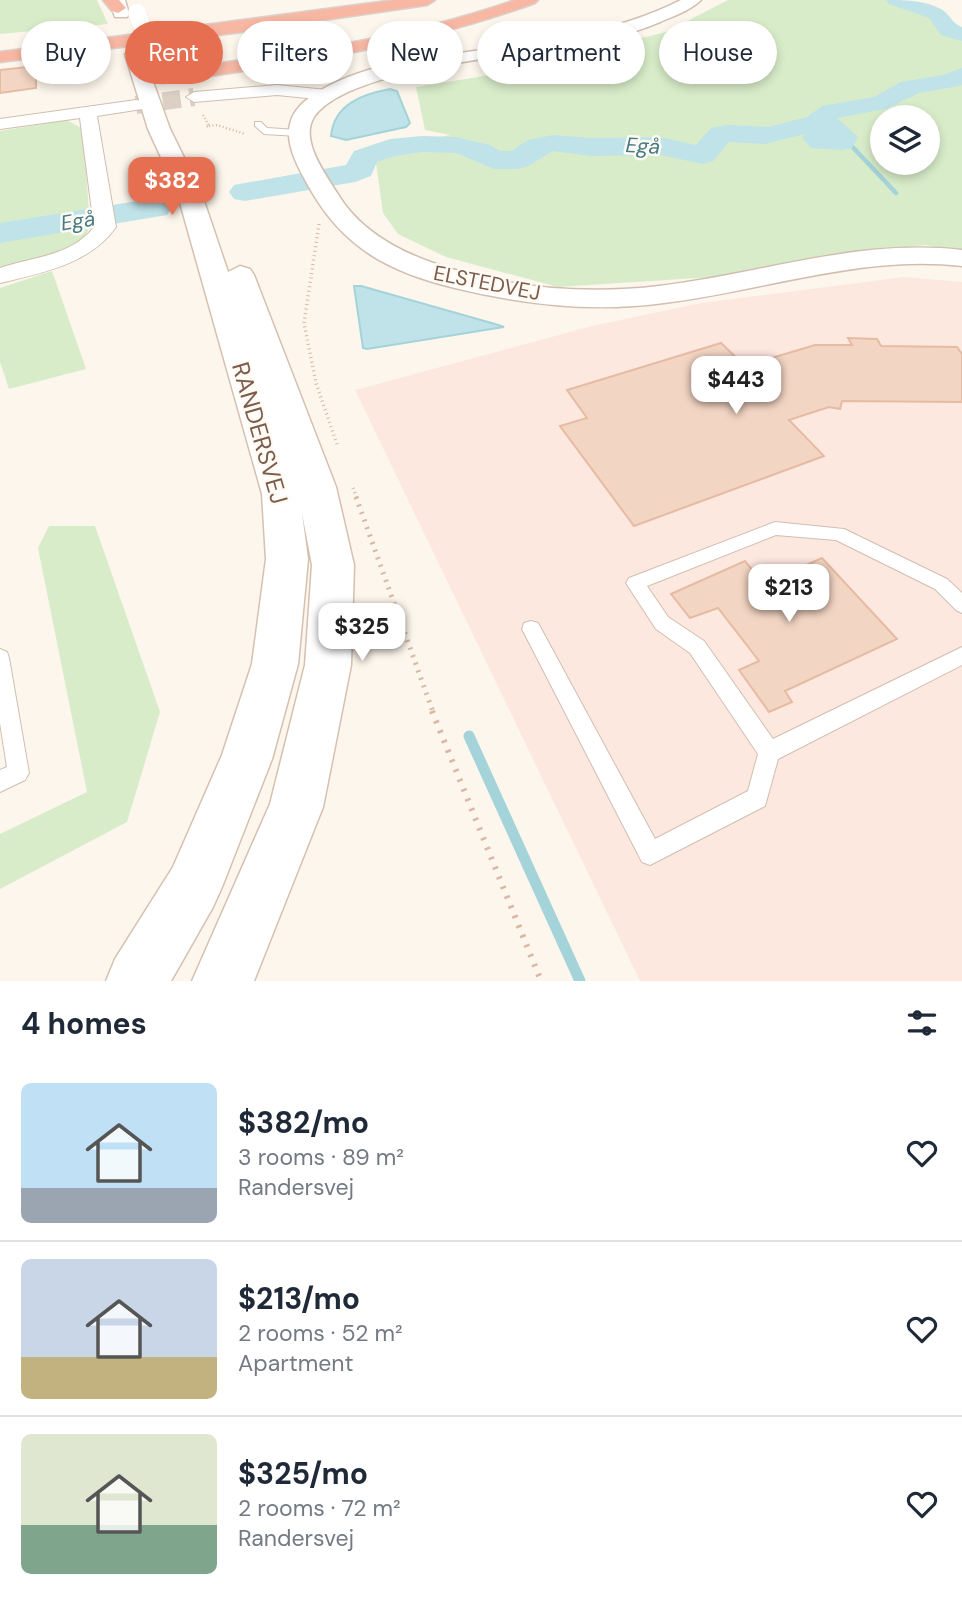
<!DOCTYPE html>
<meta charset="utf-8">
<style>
:root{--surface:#fff;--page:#f6f6f7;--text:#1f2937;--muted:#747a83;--line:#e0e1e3;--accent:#e76f51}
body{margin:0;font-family:"DM Sans",sans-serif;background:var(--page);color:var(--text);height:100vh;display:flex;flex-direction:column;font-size:26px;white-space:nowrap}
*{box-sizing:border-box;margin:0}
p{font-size:23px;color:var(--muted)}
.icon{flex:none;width:38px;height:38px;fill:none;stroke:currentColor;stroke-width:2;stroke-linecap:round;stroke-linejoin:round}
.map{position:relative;height:981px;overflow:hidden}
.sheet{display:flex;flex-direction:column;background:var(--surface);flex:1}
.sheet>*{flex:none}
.top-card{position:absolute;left:21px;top:21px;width:920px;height:63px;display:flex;gap:14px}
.fabs{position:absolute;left:870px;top:105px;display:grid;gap:14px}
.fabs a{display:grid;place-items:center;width:70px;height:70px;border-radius:50%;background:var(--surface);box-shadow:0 4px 10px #0003;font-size:35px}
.price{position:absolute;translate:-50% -60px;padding:0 16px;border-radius:14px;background:#fff;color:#222;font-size:23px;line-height:46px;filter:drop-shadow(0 2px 4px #0008)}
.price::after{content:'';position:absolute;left:50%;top:42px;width:21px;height:16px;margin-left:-10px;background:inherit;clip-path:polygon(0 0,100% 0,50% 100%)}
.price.current{background:var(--accent);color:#fff}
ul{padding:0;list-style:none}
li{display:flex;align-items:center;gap:21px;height:175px;padding:0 21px}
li+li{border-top:2px solid var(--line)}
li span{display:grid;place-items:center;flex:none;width:196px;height:140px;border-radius:10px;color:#555}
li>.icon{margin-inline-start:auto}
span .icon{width:84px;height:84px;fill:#fffc;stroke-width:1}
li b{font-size:30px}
h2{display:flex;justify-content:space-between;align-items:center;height:84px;padding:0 21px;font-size:30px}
.chip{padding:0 24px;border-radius:32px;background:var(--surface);box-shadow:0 4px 10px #0003;font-size:24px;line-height:63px}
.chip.current{background:var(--accent);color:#fff}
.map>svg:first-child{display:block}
</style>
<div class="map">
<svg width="962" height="981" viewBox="0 0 962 981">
<rect width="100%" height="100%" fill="#fdf6ec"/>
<path fill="#fde8e0" d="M904,277L962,282V981H640L355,390L592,326L701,303Z"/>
<g fill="#d8ecc9" fill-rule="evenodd">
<path d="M0,0H97L108,24L0,34Z"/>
<path d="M728,0H900L922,7L962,29V252L925,245L831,256L713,277L558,287L446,257L398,234L383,213L376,163L409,144L450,135L425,130L416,87L503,73L504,67L513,61L617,44L666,32ZM882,117H928V163H882Z"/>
<path d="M67,120L83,129L90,225L85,239L56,252L0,268V131Z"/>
<path d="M52,271L86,369L9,389L0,362V288Z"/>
<path d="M49,526H95L160,712L127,822L0,889V834L87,792L38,548Z"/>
</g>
<g fill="#bfe3e8" stroke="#a5d3da" stroke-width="2">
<path d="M390,89L397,91L410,123L406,127L346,140L331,136C334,104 363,94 390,89Z"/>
<path d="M361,286L495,324L504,327L367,349L363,348L354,286Z"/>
</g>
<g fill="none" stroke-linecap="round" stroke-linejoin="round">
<path stroke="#a5d3da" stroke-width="4.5" d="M845,139L896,193"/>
<path stroke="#a5d3da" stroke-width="11" d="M469,736L580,981"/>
<g fill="#bfe3e8" fill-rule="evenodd">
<path d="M886,0C905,0 924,0 941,9C950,14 952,24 962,27V41L941,35L929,18L889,4Z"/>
<path d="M962,68V85L959,86L919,93L886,109L837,118L858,137L852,148L842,150L811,148L802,138L805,134L765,144L729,142L713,161L703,164L660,155L591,156L553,151L528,166L518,169H494L456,153L422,152L395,156L377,162L371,176L355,182L245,201L234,199L229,192L234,185L245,183L346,165L354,151L390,139L422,136L456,137L490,145L500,151H511L528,140L553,135L591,138L660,137L696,145L711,128L727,125L768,127L807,117L822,106L874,97L901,82L943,75Z"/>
<path d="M156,198L167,201L172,208L167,215L0,243V223Z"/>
</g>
</g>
<g fill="#f3d5c3" stroke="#e6bba3" stroke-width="2">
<path d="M36,66V88L0,93V70Z"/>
<path d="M848,338L877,339L881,346L957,347L962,354V402L842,401L840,409L829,407L789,420L824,456L634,526L560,426L587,418L567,390L721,343L745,366L815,345H852Z"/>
<path d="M822,558L897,639L785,691L792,702L769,712L739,670L759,661L718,608L690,618L671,594L745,561L764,584Z"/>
</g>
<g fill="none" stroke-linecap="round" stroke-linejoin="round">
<path stroke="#dcd0c4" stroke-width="18" stroke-dasharray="18 9" stroke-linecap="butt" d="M136,105L194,97"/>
<defs>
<g id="service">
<path d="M255,122H261L267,128L298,130L302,133L298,136L264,134L255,126Z"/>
<path d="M775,522L844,529L947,579L962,593V613L956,610L935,589L836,540L776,535L647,586L668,617L704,641L773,739L962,647V665L778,759L765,806L650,865L642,862L522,629L524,623L531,621L538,623L655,839L748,791L758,754L690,653L656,629L626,583L629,578Z"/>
<path d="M0,649L7,652L9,658L29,773L25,780L0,792V770L7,767L0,723Z"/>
</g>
<g id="minor">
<path d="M277,85L327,90L335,95L327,100L277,95L194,102L186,97L194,92Z"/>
<path d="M136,100L142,101L144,105L142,109L97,116L116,227C90,264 42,273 0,283V268C32,257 72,256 94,227L80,118L0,129V119Z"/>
</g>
<path id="tertiary" d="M681,0H701C691,10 674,16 660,22C639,31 617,37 594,42C531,55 349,66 314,117C299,141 327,176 339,196C361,231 398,251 436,264C507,288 585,295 659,286C760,274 860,238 962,250V266C858,254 758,293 656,304C588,312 521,304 455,288C389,272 343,248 309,187C292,157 274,123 309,98C356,64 419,59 474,51C545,41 616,33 681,0Z"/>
<g id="secondary">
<path d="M109,0H125L129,14L127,17H115Z"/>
<path d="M134,49L143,54L170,129L201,192L228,272L240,266L250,269L254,275L336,487L354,565L351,665L323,807L254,981H192L270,804L305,665L312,565L302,513L308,559L298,664L272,759L222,887L213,907L171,981H106L115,959L173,867L222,755L252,664L266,559L262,494L177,192L148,129L125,54Z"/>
</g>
<g id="motorway">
<path d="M103,0H119L126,8L118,13L112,11Z"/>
<path d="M395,0H435L427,5L242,32L0,62V52Z"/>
<path d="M515,0H538L535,3C414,47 289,65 162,83L152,77L162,71C282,55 401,40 515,0Z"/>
</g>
</defs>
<use href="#service" stroke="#d1beb0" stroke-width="2"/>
<use href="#minor" stroke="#d1beb0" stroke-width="2"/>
<use href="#tertiary" stroke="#d1beb0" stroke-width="3"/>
<use href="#secondary" stroke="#d6c0b0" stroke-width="3"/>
<use href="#motorway" stroke="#dad1cd" stroke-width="3"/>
<g stroke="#d9b8a5" stroke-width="2.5" stroke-dasharray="1 2.5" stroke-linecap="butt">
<path d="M203,115L209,126L205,127"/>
<path d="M209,126L217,125L245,134"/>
</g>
<g stroke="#d9b8a5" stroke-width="3.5" stroke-dasharray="1 3.5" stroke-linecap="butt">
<path d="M319,224L304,323L316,383L338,447"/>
<path d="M353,488L357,498"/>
</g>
<path stroke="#d9b8a5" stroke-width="5" stroke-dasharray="2 6" stroke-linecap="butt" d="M356,497L433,712"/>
<path stroke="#d9b8a5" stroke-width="6" stroke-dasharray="2.5 8" stroke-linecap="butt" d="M432,711L541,981"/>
<use href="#service" fill="#fff" fill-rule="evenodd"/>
<use href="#minor" fill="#fff" fill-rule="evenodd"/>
<use href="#tertiary" fill="#fff" fill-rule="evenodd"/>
<use href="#secondary" fill="#fff" fill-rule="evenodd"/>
<use href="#motorway" fill="#f7b7a3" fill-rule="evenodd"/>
<defs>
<path id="secondary-bridge" d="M137,13L152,52"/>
</defs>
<use href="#secondary-bridge" stroke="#d6c0b0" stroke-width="18" stroke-linecap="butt"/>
<use href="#secondary-bridge" stroke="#fff" stroke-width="18"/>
</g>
<g text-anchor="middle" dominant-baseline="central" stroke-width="5" stroke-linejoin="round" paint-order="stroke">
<g font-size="21" font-style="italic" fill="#437c86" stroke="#fffaf3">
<text transform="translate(643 146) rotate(3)">Egå</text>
<text transform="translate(78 221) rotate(-9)">Egå</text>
</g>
<g font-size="21" fill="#7a5c4d" stroke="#fffaf3">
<text transform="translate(487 283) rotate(11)">ELSTEDVEJ</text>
</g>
<g font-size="24" fill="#7a5c4d" stroke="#fffaf3">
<text transform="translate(260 433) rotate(74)">RANDERSVEJ</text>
</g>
</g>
</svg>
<div class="fabs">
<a><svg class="icon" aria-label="layers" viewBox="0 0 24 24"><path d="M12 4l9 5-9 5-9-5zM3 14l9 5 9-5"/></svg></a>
</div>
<b class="price current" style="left:172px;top:217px">$382</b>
<b class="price" style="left:736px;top:416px">$443</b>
<b class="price" style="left:789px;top:624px">$213</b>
<b class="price" style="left:362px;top:663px">$325</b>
<div class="top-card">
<a class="chip">Buy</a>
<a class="chip current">Rent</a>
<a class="chip">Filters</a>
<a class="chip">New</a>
<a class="chip">Apartment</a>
<a class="chip">House</a>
</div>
</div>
<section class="sheet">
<h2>4 homes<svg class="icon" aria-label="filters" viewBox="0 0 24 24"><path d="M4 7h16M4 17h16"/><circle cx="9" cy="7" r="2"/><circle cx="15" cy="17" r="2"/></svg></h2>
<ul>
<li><span style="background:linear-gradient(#bfe0f5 75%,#9aa5b1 0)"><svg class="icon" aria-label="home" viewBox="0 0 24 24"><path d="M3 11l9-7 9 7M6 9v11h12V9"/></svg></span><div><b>$382/mo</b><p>3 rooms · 89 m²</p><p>Randersvej</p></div><svg class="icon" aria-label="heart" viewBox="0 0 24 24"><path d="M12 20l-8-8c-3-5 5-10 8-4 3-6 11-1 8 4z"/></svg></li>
<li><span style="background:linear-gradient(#c9d6e8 70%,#c2b280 0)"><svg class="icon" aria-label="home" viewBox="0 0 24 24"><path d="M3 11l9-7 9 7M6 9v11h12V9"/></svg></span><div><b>$213/mo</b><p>2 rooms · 52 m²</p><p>Apartment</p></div><svg class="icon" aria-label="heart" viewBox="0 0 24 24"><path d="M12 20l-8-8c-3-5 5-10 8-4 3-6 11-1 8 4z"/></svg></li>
<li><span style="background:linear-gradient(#dfe7d0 65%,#7fa58c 0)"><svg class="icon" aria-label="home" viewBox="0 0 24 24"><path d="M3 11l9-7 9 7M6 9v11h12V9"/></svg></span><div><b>$325/mo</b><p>2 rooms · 72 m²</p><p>Randersvej</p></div><svg class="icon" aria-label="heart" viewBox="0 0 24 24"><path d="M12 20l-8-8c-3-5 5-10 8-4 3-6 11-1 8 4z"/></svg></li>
</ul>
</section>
